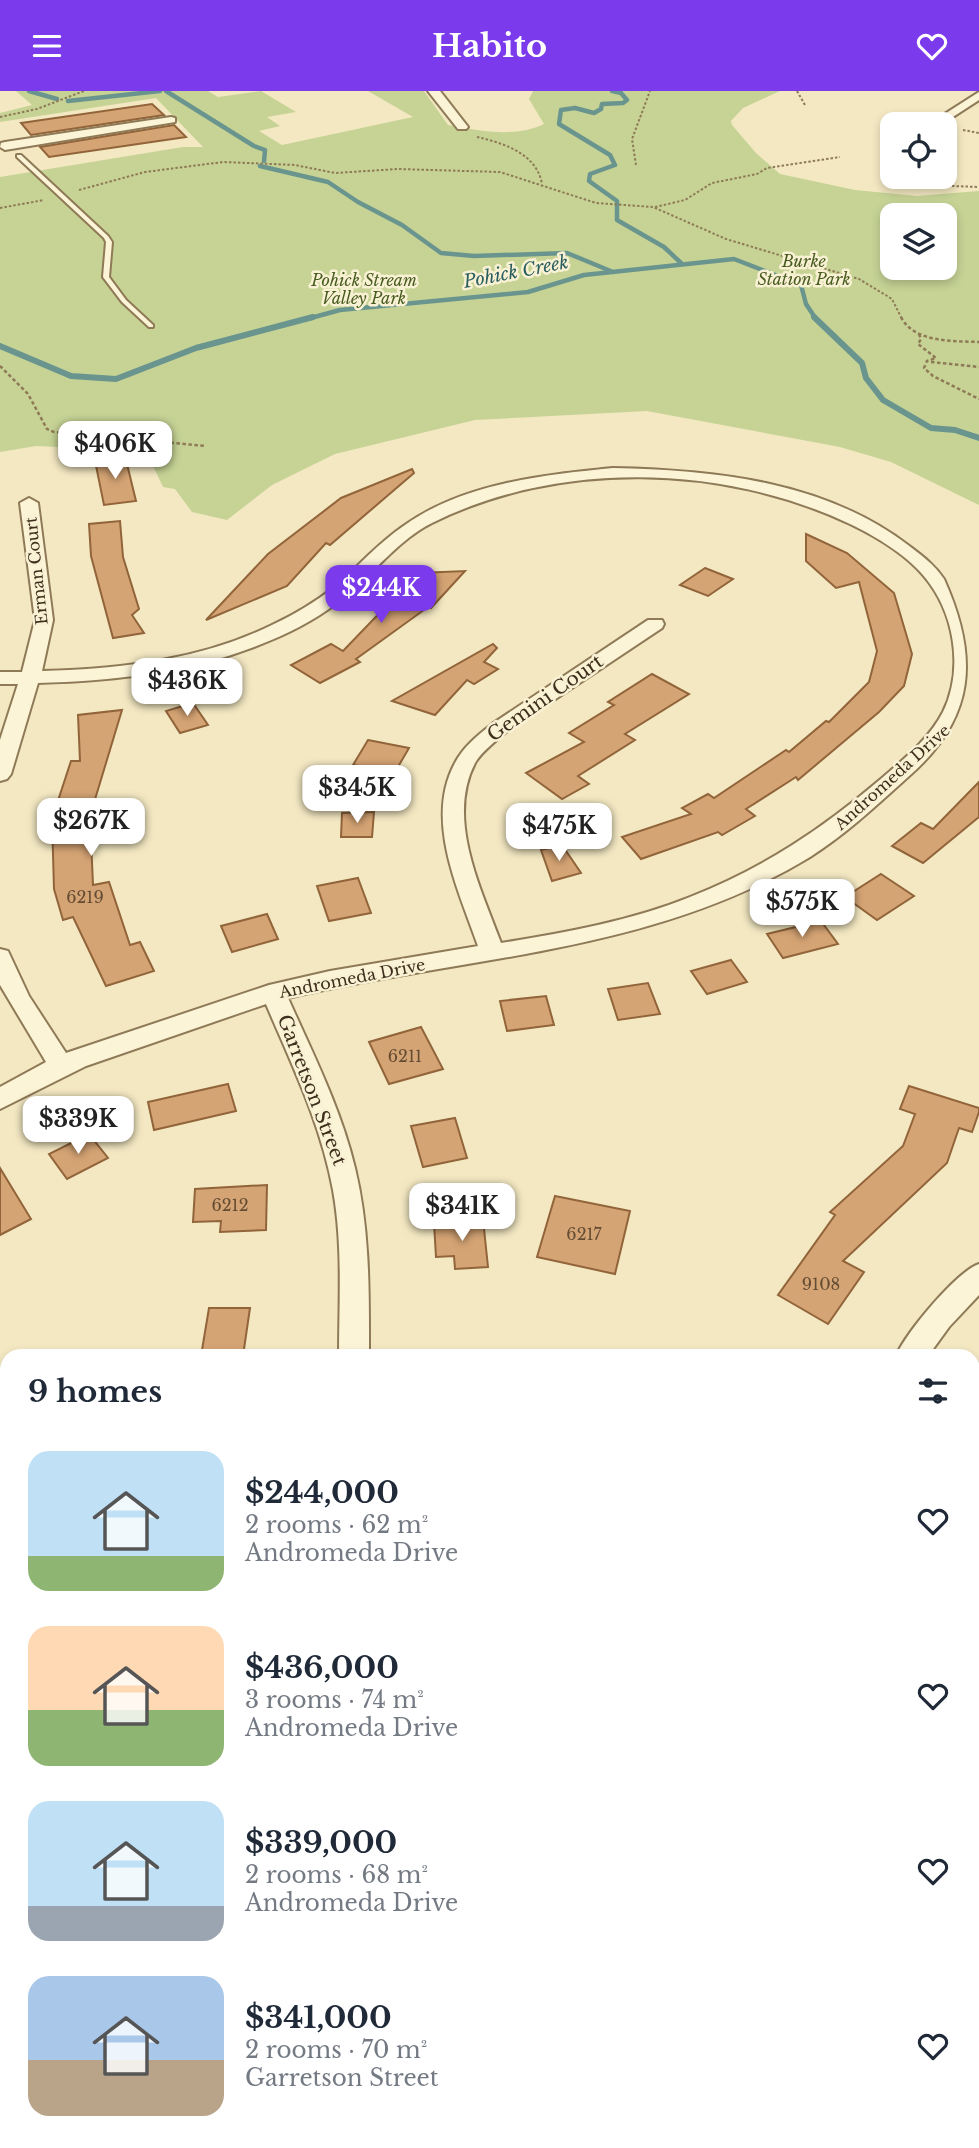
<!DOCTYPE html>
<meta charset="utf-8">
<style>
:root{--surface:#fff;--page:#f2f2f3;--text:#1f2937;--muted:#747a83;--accent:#7c3aed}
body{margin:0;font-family:"Libre Baskerville",serif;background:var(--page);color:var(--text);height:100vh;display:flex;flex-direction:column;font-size:26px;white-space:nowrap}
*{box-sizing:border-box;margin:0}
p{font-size:23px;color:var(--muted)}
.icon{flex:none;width:38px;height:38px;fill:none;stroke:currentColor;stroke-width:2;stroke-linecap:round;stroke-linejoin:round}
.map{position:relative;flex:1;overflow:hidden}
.sheet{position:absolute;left:0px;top:1258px;width:980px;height:800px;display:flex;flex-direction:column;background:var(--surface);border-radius:21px 21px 0 0;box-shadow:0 4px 10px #0003}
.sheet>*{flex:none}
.controls{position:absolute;left:880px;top:21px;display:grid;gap:14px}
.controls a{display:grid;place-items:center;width:77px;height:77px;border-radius:14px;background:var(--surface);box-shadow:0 4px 10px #0003;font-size:35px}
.price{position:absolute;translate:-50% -60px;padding:0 16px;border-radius:14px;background:#fff;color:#222;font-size:23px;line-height:46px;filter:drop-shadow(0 2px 4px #0008)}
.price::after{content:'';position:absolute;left:50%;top:42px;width:21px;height:16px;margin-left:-10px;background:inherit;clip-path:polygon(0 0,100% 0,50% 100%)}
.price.active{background:var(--accent);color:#fff}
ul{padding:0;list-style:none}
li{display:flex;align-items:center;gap:21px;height:175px;padding:0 28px}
li span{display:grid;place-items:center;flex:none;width:196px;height:140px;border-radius:21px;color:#555}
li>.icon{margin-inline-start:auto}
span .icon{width:84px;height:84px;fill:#fffc;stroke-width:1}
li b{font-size:30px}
h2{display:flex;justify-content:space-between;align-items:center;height:84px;padding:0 28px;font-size:30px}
header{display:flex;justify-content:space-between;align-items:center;height:91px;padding:0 28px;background:var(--accent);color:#fff;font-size:32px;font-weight:700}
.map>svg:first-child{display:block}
</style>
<header><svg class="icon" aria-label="menu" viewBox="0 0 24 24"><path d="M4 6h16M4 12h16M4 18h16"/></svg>Habito<svg class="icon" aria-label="heart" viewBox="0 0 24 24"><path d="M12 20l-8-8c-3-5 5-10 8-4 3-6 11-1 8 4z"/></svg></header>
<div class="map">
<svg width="979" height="2057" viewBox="0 0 979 2057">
<rect width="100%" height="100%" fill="#f3e8c2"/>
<path fill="#c6d395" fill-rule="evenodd" d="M16,0H208L218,6L261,0L296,21L267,26L280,35L259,40L282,54L413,26L368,0H424L448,34C479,40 515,47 544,33L529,8L533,0H780L743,17L731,30L732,34L756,62L780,83L855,99L917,105L979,100V414L891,371L840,356L647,320L475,329L335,363L272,394L227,429L192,421L175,398L163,396L146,360L36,355L0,361V86L183,56H203L156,7L0,31V22L32,14ZM892,124H945V177H892Z"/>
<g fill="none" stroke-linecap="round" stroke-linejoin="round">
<g stroke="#6a958e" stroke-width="4.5">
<path d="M29,0L57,8"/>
<path d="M166,0L254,55L265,59L264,70"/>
<path d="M612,0L621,2L627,9L623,12L602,13L601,18L594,22L575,17L561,19L559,33L610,64L615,74L590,83L589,90L617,110V129L664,156L681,172"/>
<path d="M68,10L160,0"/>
<path d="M260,75L328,91L358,111L402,134L441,162L474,165L567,162L613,181"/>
<path d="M307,228L340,219L528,201L584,184L734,168L801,194L806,213L816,228"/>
</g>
<g stroke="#6a958e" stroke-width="6">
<path d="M814,226L862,272L866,287L883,309L931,337L955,339L979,347"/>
<path d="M0,255L71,285L116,288L196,257L313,226"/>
</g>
</g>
<g fill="#d5a474" stroke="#91643a" stroke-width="2">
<path d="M152,13L164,24L31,44L21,32Z"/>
<path d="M174,34L186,46L49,66L40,56Z"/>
<path d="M94,365L126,369L136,410L104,414Z"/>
<path d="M412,378L414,382L330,454L326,452L287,495L206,529L268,463L341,407Z"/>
<path d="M120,430L123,466L139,518L132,524L144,542L113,547L91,465L89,433Z"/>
<path d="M806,443L847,462L894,502L912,563L904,595L879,621L798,689L796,686L746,718L755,725L722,744L718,741L641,768L622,746L691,723L682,717L708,703L714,707L786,659L789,661L826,630L829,631L869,591L877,560L859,491L836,497L806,470Z"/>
<path d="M705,477L733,488L708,505L680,494Z"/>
<path d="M465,480L431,517L428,516L356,568L360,571L320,592L291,574L331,553L343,560L418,482Z"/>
<path d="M493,553L497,557L484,571L498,578L474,593L467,589L435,624L392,610Z"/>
<path d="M652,583L689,603L625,643L635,649L578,685L589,693L562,708L526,682L584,651L569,642L614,614L608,611Z"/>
<path d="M193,612L208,634L180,642L166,620Z"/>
<path d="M122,619L90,725L93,794L109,791L130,854L140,851L154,880L106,895L73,826L63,829L54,798L52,728L71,670H80L78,624Z"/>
<path d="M368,649L409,657L395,681L353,674Z"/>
<path d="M979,691V726L923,772L892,755L921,732L933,738Z"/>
<path d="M374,721L372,746H341L342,722Z"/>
<path d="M562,754L581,782L552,790L541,759Z"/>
<path d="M881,783L914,805L877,829L845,806Z"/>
<path d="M358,787L371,822L329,830L317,795Z"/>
<path d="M267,823L278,848L232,861L221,835Z"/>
<path d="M821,830L838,853L783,867L767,843Z"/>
<path d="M731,869L747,891L707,903L691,880Z"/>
<path d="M648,892L660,923L618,929L608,898Z"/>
<path d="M546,905L554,934L507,940L500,910Z"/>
<path d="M421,936L443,978L389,993L369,951Z"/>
<path d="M228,993L236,1020L154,1039L148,1011Z"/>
<path d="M909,995L979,1017V1021L972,1041L959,1037L947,1072L843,1170L864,1181L828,1233L778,1204L835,1124L830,1121L903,1055L915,1023L900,1018Z"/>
<path d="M455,1027L467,1067L423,1076L411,1035Z"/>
<path d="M89,1043L108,1067L67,1088L49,1063Z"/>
<path d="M0,1077L31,1128L0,1144Z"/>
<path d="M267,1094L266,1139L220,1141L221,1130L193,1131L195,1098Z"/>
<path d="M555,1105L630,1120L615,1183L537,1166Z"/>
<path d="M483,1128L488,1176L455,1178L454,1165L436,1166L434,1132Z"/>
<path d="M209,1217H250L243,1265H201Z"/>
</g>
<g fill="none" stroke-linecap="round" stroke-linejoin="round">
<defs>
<path id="service" d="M17,64H21L108,145L112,151L109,186L126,209L153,234V236H149L122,211L103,186L106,151L104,147L17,66Z"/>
<g id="minor">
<path d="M428,0H440L468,36L466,38H458Z"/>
<path d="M979,1V9L942,33H929Z"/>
<path d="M171,26L175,27V31L5,59L0,56L1,52L5,51Z"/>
<path d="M613,377C714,379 824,390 908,454C921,464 934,473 944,488C979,566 976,627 908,686C877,714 846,743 810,766C651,863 465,865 288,907C313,963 341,1018 355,1077C370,1139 369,1202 369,1265H339C339,1210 343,1154 333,1099C321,1033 292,974 266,913L86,975L0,1018V996L46,971L0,894V858L8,860L29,905L66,962L269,894L330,880L478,855C459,800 424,729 455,672C463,656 478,644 492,633L648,529H662L664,533L662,537L506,641C496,650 482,660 475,672C446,728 481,798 501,852C564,842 630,830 690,806C764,777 822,738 882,687C905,667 929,648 943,621C964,578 955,521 923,484C905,463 875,445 850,433C724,373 558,369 432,432C398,449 375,481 346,505C323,524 296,539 269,550C196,581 116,590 38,592L11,683L7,688L0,690V649L18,593H0V581H22L35,529L20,412L29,407L38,412L53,529L42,580C121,578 202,569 274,533C295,523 315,511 333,497C357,477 378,452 405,434C464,392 543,384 613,377Z"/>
<path d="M979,1173V1204L949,1236L928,1265H896C906,1242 956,1181 979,1173Z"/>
<path d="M973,1703L979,1705V1757L973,1755Z"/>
<path d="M979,1796V1834L973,1835V1797Z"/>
</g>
</defs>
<use href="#service" stroke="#8f7a57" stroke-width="4"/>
<use href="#minor" stroke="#8f7a57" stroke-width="4"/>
<g stroke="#8f7a57" stroke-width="2" stroke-dasharray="2.5 2" stroke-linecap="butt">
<path d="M797,0L805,14"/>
<path d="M0,26L37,18L84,0"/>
<path d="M963,39L979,42"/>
<path d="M477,46C504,52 537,63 542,93"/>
<path d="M636,74L632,48L650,0"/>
<path d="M952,95L979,96"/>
<path d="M79,99L145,81L223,71L295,74L335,82L398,78L500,81L596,112L653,116L726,148L859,188L892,208L902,228"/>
<path d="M655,116L685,109L712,92L757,83L767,77L840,66"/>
<path d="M0,117L44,109"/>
</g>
<g stroke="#8f7a57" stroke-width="2.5" stroke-dasharray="3.5 2.5" stroke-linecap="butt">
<path d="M901,226C914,252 954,250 979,251"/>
<path d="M919,243L921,248L918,253L936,267L927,270L924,277L933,285L979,308"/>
<path d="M931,271L979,276"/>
<path d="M0,275L28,303L47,338L54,341L206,355"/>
</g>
<use href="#service" fill="#fcf4d7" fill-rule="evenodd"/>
<use href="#minor" fill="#fcf4d7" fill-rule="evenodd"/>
</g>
<g text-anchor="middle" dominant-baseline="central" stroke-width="5" stroke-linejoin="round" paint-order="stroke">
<g font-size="16" font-style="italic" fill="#485c21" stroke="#f9f1d3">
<text x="804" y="170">Burke<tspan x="804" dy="18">Station Park</tspan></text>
<text x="364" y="189">Pohick Stream<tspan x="364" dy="18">Valley Park</tspan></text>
</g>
<g font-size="16" fill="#3e2f1d" stroke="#f9f1d3">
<text transform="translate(36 480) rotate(-96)">Erman Court</text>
<text transform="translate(892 686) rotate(-42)">Andromeda Drive</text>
<text transform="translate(352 887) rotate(-11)">Andromeda Drive</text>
</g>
<g font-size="16" fill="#644c33">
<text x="85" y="806">6219</text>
<text x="405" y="965">6211</text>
<text x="230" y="1114">6212</text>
<text x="584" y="1143">6217</text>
<text x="821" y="1193">9108</text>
</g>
<g font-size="18" font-style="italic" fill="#2a5e5f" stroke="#f9f1d3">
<text transform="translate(516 181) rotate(-11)">Pohick Creek</text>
</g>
<g font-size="19" fill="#3e2f1d" stroke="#f9f1d3">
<text transform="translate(545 607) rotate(-35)">Gemini Court</text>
<text transform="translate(312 999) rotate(69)">Garretson Street</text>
</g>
</g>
</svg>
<div class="controls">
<a><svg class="icon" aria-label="locate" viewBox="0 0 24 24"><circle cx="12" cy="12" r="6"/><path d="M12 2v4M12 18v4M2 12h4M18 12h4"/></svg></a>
<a><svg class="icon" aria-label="layers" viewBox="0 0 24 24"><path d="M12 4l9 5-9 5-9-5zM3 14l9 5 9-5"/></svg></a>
</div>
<b class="price" style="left:115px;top:390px">$406K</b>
<b class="price active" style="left:381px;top:534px">$244K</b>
<b class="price" style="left:187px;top:627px">$436K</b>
<b class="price" style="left:357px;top:734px">$345K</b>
<b class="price" style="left:91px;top:767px">$267K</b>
<b class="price" style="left:559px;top:772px">$475K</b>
<b class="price" style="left:802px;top:848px">$575K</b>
<b class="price" style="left:78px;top:1065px">$339K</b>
<b class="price" style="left:462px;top:1152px">$341K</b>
<section class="sheet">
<h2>9 homes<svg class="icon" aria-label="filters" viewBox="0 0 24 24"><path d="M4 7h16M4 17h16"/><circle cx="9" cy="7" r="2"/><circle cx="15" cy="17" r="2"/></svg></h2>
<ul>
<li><span style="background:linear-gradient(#bfe0f5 75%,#8fb573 0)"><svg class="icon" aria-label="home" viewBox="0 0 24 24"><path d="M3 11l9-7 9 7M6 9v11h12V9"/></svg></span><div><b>$244,000</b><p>2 rooms · 62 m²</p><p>Andromeda Drive</p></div><svg class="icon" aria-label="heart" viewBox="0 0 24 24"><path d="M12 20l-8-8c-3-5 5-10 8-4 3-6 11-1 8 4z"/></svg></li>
<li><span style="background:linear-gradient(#ffd9b3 60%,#8fb573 0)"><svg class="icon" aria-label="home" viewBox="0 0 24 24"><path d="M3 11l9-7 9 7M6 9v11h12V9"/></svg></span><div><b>$436,000</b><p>3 rooms · 74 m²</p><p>Andromeda Drive</p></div><svg class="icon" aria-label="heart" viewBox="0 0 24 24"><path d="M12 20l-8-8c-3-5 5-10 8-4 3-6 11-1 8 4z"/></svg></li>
<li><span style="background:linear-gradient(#bfe0f5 75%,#9aa5b1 0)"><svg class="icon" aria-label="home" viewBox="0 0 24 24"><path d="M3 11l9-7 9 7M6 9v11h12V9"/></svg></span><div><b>$339,000</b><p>2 rooms · 68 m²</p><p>Andromeda Drive</p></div><svg class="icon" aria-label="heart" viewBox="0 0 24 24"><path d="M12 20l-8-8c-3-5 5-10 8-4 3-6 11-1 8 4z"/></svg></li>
<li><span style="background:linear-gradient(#a9c7e8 60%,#b9a48a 0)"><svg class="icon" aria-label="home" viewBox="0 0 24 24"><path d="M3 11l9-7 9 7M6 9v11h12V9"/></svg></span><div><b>$341,000</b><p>2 rooms · 70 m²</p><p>Garretson Street</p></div><svg class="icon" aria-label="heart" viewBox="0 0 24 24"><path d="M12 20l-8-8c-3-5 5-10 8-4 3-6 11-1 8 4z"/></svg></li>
</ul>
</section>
</div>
